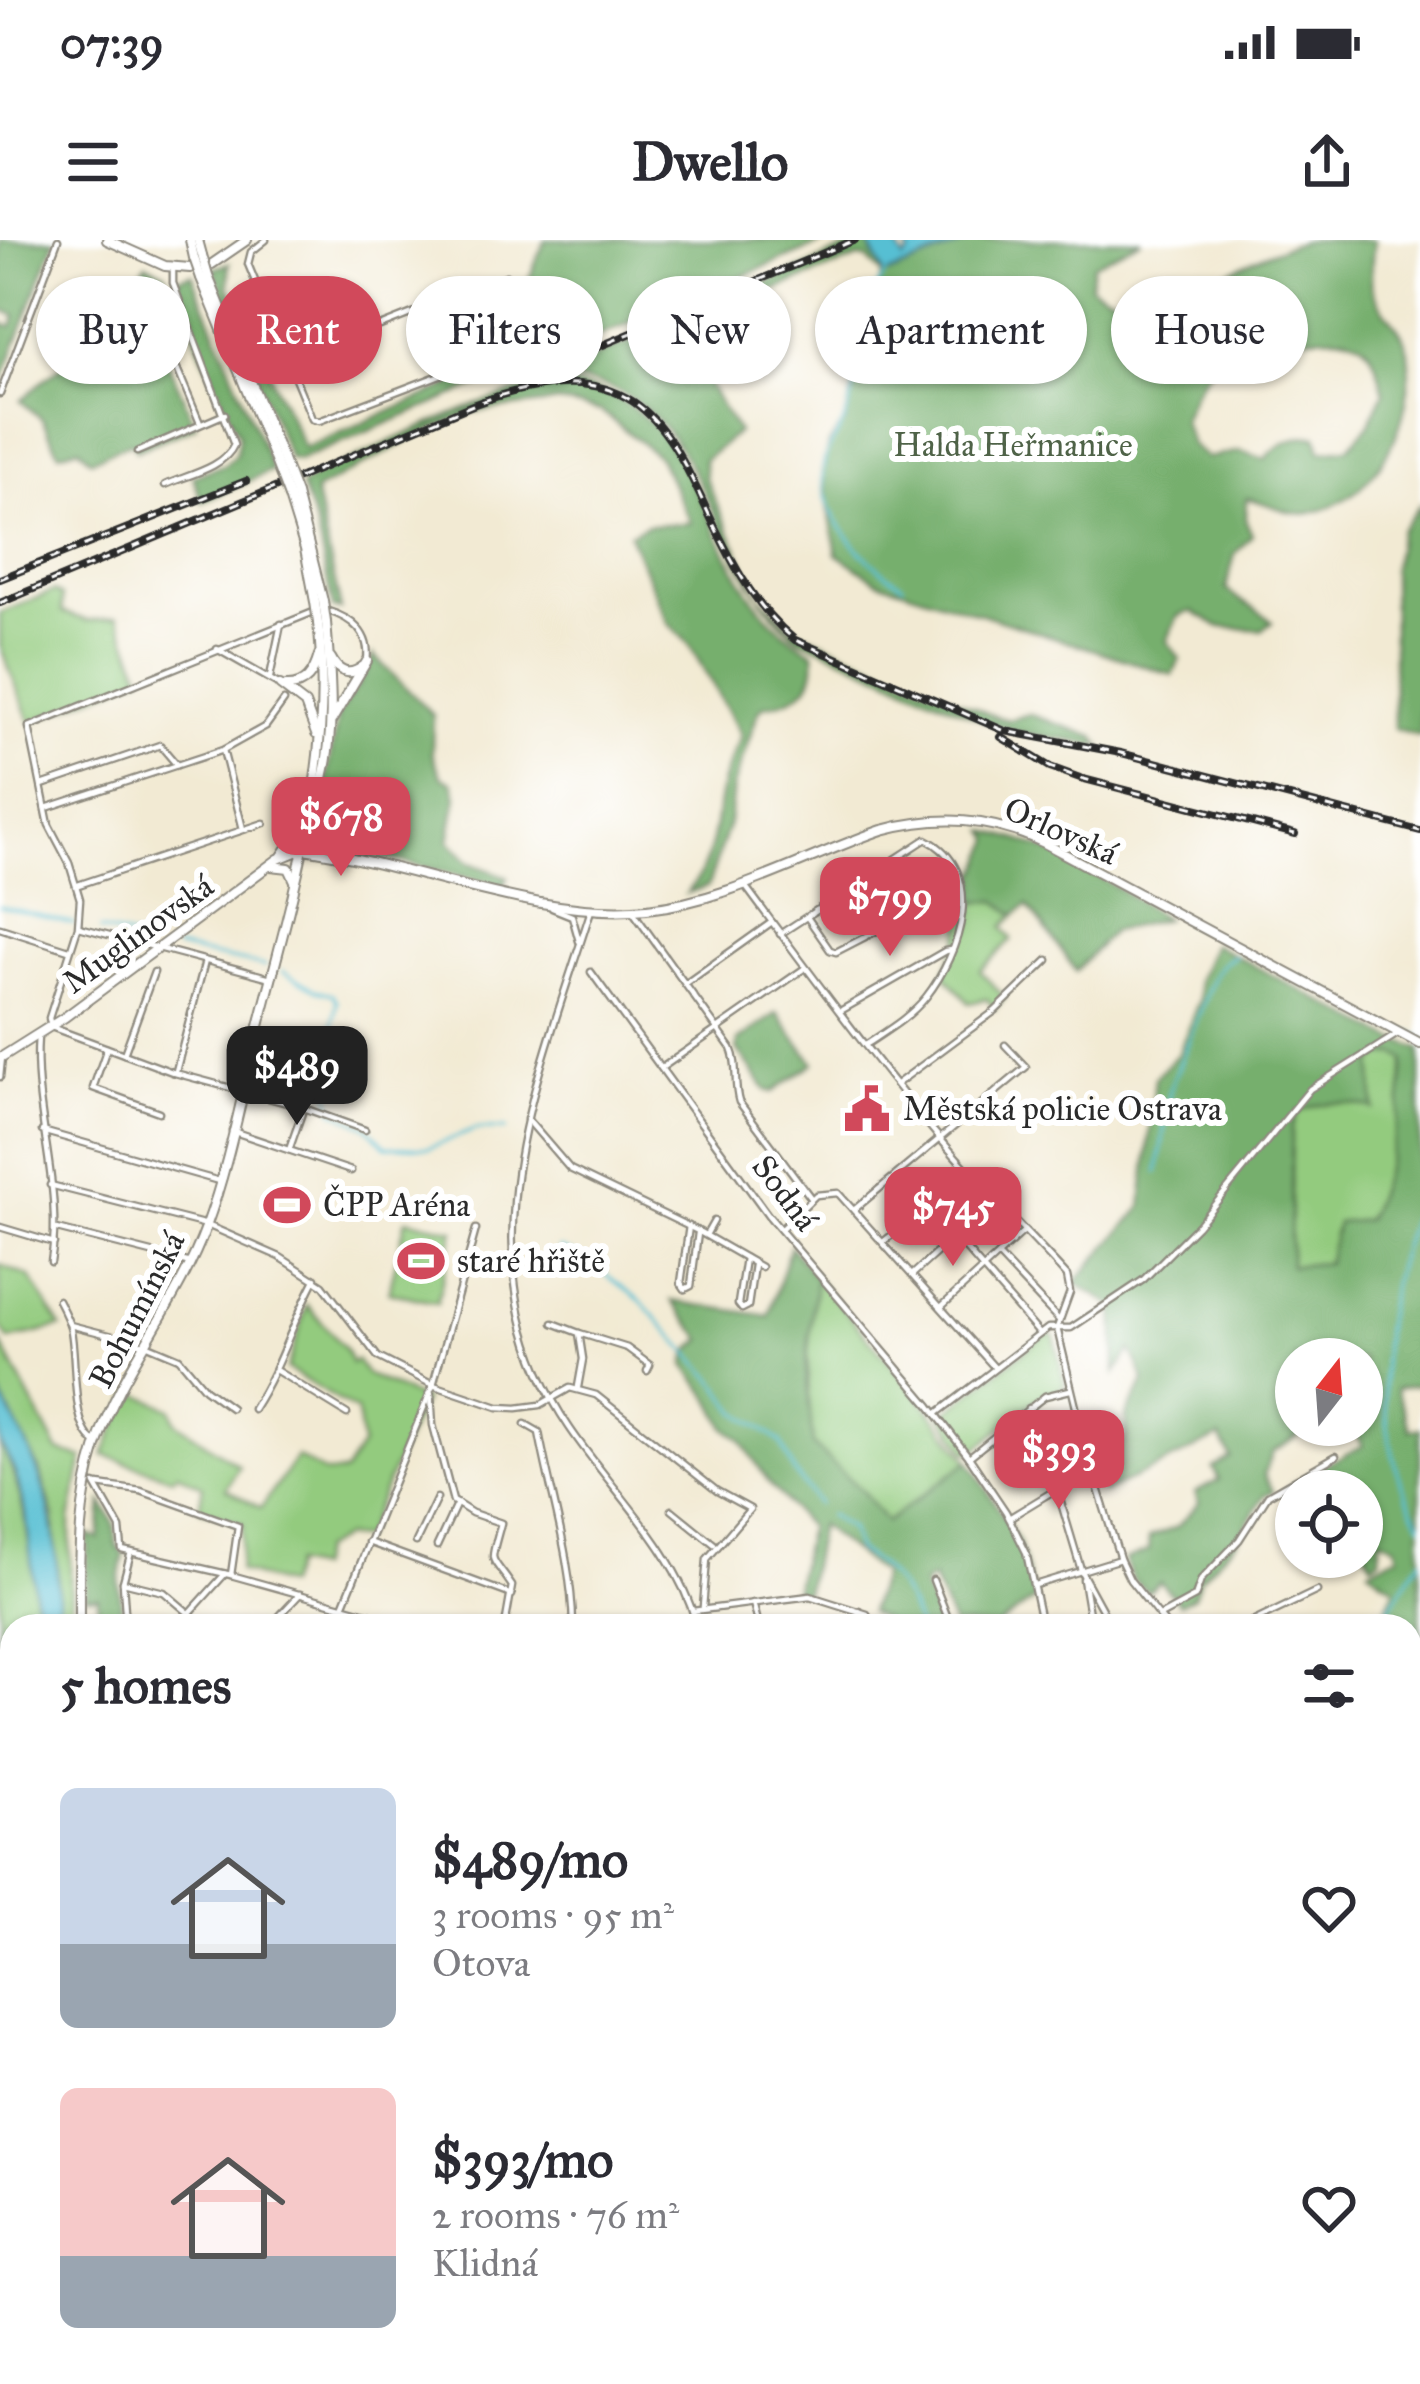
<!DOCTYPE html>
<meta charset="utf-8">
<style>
:root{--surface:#fff;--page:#f2f2f3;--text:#2b2b33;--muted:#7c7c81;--accent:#d1495b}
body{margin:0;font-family:"IM FELL Great Primer",serif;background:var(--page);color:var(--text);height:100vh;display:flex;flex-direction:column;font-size:45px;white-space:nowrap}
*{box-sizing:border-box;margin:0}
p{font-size:39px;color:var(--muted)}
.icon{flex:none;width:66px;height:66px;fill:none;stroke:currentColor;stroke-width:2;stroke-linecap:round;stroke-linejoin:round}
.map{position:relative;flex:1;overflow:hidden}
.details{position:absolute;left:0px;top:1374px;width:1422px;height:771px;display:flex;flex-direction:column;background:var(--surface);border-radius:36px 36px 0 0;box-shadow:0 3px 9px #0004}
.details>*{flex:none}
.top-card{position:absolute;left:36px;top:36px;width:1350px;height:108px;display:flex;gap:24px}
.needle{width:78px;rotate:17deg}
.controls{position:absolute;left:1275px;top:1098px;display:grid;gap:24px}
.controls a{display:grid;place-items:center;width:108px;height:108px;border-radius:50%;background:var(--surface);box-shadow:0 3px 9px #0004;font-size:60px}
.price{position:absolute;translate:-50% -102px;padding:0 27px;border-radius:24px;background:var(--accent);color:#fff;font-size:39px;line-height:78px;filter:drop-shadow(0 3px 6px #0008)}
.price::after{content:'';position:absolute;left:50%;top:72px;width:36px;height:27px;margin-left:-18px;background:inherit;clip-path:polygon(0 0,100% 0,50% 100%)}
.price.selected{background:#222;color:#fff}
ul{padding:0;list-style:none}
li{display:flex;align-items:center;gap:36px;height:300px;padding:0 60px}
li span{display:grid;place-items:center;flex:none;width:336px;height:240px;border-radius:18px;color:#555}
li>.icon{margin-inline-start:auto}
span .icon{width:144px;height:144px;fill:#fffc;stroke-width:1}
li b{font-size:51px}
h2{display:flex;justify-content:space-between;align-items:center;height:144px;padding:0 60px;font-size:51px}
.chip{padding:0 42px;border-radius:54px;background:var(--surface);box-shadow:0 3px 9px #0004;font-size:42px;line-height:108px}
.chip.selected{background:var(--accent);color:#fff}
.status{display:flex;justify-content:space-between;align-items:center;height:84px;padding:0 60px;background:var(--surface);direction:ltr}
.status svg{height:33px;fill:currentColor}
header{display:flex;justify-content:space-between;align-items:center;height:156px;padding:0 60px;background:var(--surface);font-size:54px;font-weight:700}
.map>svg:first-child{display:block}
</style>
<div class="status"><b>07:39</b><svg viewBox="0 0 49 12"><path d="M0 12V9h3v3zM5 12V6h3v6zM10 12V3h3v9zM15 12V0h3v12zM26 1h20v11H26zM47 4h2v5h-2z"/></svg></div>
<header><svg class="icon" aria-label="menu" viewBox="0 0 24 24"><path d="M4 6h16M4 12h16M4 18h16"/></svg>Dwello<svg class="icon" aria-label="share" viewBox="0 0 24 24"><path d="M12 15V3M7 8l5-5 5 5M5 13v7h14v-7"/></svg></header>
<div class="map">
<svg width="1420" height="2144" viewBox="0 0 1420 2144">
<rect width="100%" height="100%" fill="#fff"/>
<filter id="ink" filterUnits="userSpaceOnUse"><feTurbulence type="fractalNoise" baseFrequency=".00833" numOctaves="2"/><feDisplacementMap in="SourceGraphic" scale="24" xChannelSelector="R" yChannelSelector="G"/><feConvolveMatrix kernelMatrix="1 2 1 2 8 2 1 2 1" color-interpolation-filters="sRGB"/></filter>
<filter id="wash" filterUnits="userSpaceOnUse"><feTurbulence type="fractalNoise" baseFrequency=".004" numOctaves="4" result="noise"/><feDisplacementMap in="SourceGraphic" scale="48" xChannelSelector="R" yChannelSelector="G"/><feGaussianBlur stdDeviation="2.7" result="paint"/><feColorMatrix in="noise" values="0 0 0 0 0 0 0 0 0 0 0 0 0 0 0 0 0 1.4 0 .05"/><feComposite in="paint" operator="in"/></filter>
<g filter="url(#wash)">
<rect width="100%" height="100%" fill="#f2ead3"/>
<g fill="#93cb7e" stroke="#5f7b54" stroke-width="3">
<path d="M54,351L62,356V372L88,381L118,377L142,436L31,483L0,406V373Z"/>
<path d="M965,661H998L1015,675L1003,687L1012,699L980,731L1005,758L994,769L987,759L969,763L944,734L958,702Z"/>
<path d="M1396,814L1405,819C1403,865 1391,939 1366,979C1357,995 1340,1009 1327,1023L1289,1026L1292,887L1298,872C1321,861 1350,861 1374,868L1372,823L1383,816Z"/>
<path d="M406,979L454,990L437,1063L389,1052Z"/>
<path d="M0,1025L30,1037L61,1087L9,1100L0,1086Z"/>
<path d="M816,1038L918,1155L969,1221L886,1283L864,1253L813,1205L810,1197L807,1093Z"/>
<path d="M307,1065L345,1109L351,1123L356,1120L366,1134L423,1160L363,1298L344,1297L321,1310L316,1329L294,1324L286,1346L239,1331L243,1284L199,1269L203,1246L176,1233L173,1238L104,1215L132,1151L171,1169L176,1182L239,1226L226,1249L261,1268L297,1217L325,1233H344L362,1205L357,1172L287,1129Z"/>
<path d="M1046,1094L1054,1095L1065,1146L1038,1158L973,1212H967L942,1175Z"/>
<path d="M0,1101L58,1211L83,1218L70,1280L71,1386H58L54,1277L40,1230L0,1154Z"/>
<path d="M0,1202C29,1260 31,1322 38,1386H12V1549L0,1569Z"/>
<path d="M1420,1824V2144H1127L1126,2133H1410V1829Z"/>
<path d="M744,2133H855L875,2141L874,2144H743Z"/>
<path d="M994,2133H1120V2144H1023Z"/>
</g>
<g fill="#76af6d" stroke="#506d4c" stroke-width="3" fill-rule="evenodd">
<path d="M0,0H55L0,146V83L12,86L16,75L0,70Z"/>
<path d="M545,0H830L299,220L289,218L214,29L229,23V46L304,208L443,149L508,113L519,63Z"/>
<path d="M866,0H888L872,13L886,35L973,0H1142L1093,25L1090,45C1152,92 1243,13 1308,0C1328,0 1353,0 1374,0C1373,14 1369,34 1372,47C1379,72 1404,86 1408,112C1416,178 1379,260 1310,273C1292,277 1265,262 1247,258L1246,281L1252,295L1235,314L1226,349C1240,364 1258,367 1272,382L1262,390L1219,387L1192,371L1178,376L1167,401L1180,419L1173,435L877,341L837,314L822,232L828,205L845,181L882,34L867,19L858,18L759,56L737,83L735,110L724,115L709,105C691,132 723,167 738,192L704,220L705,238L758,354L790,387L994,476L1009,480L1029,474L1095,497L1101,506L1020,492L985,481L797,397C695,314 708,125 541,140ZM1345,96C1375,104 1376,125 1384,152L1368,186L1348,208L1321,211L1317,196C1297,194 1277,205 1265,219L1240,211L1207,218L1192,206L1182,180C1216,90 1260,98 1345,96Z"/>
<path d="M146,24L165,33L184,86C134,105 107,107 57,89L76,81L71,71L87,40L130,53Z"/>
<path d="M192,34L272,230L202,262L193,236L224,225L236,214L239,195L199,108L178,48V38Z"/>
<path d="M162,109L196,186L136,210L132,202L91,220L79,207L59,213L42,179L21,161C39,143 69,117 94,112C116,108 141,119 162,109Z"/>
<path d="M573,145C716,164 696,355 814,412C818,449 796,461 763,466L758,473L733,546L729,583L708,646L687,653C716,620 713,581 723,541C727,526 735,510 741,495L689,404L668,383L629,294L647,285L691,283L659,217L601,171L559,162L472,172L421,194L315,251L341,370L333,368L316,286L301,246L322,233C390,204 501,142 573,145Z"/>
<path d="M1420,265V496L1394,488L1392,329L1400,291Z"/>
<path d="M373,415L433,475L432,513L441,536L453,543L457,556L449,601L470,623L508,637L504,646L344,608L319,580L338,475L368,430Z"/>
<path d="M987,591C1049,604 1114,644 1165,679L1112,691L1076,731L1028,665L1015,675L997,661H965L962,643C986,631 983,620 992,599Z"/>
<path d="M1213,704L1391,798L1420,809V1145L1396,1149L1410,1190L1420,1188V1415L1410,1422V1386H1355L1385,1372L1395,1348L1369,1329L1399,1315L1396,1306L1380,1298V1318L1372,1323L1362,1305V1251H1332L1319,1227L1363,1206L1352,1185H1362V1119H1296V1185H1316L1273,1212L1264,1235L1273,1251L1265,1255L1238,1299L1200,1339L1194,1356L1180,1364L1160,1342L1148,1352L1132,1339L1125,1320L1148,1311L1149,1298L1177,1287L1199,1263L1195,1253L1219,1240L1213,1228L1231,1218L1220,1197L1103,1253L1082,1194L1091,1210L1125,1202L1126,1176L1145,1141L1131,1110L1116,1133L1114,1066L1075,1043L1142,967L1155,838L1179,813L1199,760L1198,739ZM1396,814L1405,819C1402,873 1389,931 1366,980L1337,983L1327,1023L1290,1026L1292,887L1298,872C1321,860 1350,861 1374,869L1373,823L1383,816Z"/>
<path d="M777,773L814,823L773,852L766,850L737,809L738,801Z"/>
<path d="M790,1006L816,1038L806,1129L813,1205L863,1252L886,1282L969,1221L1019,1302L1035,1359L998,1386H953L933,1339L923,1345L939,1386H888V1382L869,1372L882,1334L819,1285L806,1352H794L808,1287L770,1244L741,1200L726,1188L711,1159L685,1125L689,1111L703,1100L672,1061L769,1076Z"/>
<path d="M102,1262L114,1283L117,1306L124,1314L119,1342L123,1386H98V1357H85L88,1295L99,1299Z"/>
<path d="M1410,1883H1420V2144H1179L1187,2133H1410Z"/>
</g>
<g fill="#56bfd3" stroke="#40757f" stroke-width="3">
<path d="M888,0H895L904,19L909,14L905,0H973L885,35L869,5L875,2L883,5Z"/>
<path d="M0,1154C50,1238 59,1289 58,1386H38L26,1272L15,1232L0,1202Z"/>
</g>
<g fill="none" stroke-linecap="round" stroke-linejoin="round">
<g stroke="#56bfd3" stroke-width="3">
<path d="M887,31L876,49C866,91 859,136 846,176C839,195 826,206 823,227C817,275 865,322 903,345"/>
<path d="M0,666L74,684"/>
<path d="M100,690L151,702"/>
<path d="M176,708L265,726"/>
<path d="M282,731L316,750L333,754L337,761L325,832L333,870L367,887L386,906L428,908L477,889H506"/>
<path d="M1411,793L1420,796"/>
<path d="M1158,932L1170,849L1213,738L1221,725L1235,715"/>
<path d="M1420,954C1411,984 1399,1014 1393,1044C1375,1120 1381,1215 1420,1284"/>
<path d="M559,1008L587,1020L641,1061L715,1141L737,1172L781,1202L794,1232L818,1264"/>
<path d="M829,1275L850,1289L857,1311C888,1327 907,1353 918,1386"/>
<path d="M1382,1379L1420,1320"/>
<path d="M1410,1997L1420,2001"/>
</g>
</g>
</g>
<g filter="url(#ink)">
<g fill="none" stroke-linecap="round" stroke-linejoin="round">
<defs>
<g id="street">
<path d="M266,0L251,12L248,24L312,179L319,181L482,119"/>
<path d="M165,100L200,183"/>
<path d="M287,123L338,103L356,86H380L506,36"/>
<path d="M0,154L58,0"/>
<path d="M137,212L225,174"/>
<path d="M165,245C187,235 224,228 234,205L173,43V28"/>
<path d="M316,371L29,487L49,585L69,623L80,659L78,687L49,778L51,787L175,833L298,866L365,890"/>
<path d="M328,371C352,378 371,394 367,421"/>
<path d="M217,409L280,445"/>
<path d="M270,437L281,384"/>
<path d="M223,510L243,589"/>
<path d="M42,545L160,505L177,525"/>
<path d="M46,568L223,510L266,486L284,461"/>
<path d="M78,645L264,583"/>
<path d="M746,647C810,733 873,819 942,901C982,948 1026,991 1067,1036L1070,1052L1057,1088L1087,1213L1120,1319L1130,1340L1167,1386"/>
<path d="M552,668L572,676L579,701"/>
<path d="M591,670C537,842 457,1020 569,1187C613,1253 676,1308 697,1386"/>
<path d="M634,673L731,808C739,826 733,843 739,862L811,958"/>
<path d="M807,677L830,710L836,712L960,648"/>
<path d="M79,687L271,738"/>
<path d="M0,688L69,710"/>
<path d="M780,694L926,599C988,631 960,714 926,757C910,777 888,790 867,804"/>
<path d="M591,732L768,975L930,1166L969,1217L1006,1272L1026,1312L1042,1386"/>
<path d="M685,744L772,682"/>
<path d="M842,770L945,711L952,710"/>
<path d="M38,796C32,872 64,948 51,1022"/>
<path d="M107,808L93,848L159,872"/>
<path d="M124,814L154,732"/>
<path d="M663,827L805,728"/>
<path d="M176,831L205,721"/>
<path d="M0,837L2,817"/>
<path d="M898,843L995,771L1048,720"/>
<path d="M527,879L570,929L698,991L761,1027"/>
<path d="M42,891L219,941"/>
<path d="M232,891L351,931"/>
<path d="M289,910L303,870"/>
<path d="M900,933L1038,1092"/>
<path d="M50,945L207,985L280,1017L323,1045L378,1117L433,1145L498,1167L517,1168L540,1165L570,1148L596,1155L717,1251L750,1269L707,1319L703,1367"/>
<path d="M855,969L1026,827L1005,805"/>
<path d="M689,986L681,1043L685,1049L691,1046L698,993"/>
<path d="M0,987L54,1003"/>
<path d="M57,989L191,1023"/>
<path d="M781,989L816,955L838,953L995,1128"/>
<path d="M706,995L714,981"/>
<path d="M883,1002L971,932"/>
<path d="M998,1015L1058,1079"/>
<path d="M745,1018L738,1064L742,1069L748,1066L754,1025"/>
<path d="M912,1035L996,959"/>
<path d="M58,1060C62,1068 67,1077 70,1086C78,1115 69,1190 97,1203"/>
<path d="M941,1067L1024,991"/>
<path d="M553,1083L579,1093L583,1119L578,1147"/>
<path d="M70,1085L148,1105L179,1118L205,1149L231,1168"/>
<path d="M579,1093L627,1108L650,1125L647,1131"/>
<path d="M277,1131L347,1174"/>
<path d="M431,1154L433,1185L453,1261L472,1273L501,1283C489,1329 489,1311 512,1346L505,1386"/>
<path d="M1028,1168L1039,1189L1082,1333L1111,1386"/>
<path d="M253,1169C281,1126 292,1082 316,1038"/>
<path d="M936,1174L1048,1088H1071L1143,1040L1197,986L1310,849L1396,795"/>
<path d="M525,1184L539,1192C551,1257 572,1319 573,1386"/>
<path d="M1007,1185L1053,1248"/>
<path d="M969,1217L1045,1156L1070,1150"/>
<path d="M95,1244L120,1288L122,1310L231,1335L413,1386"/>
<path d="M98,1245L141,1251L238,1286L231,1335"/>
<path d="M672,1270L714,1304"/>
<path d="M1009,1278L1055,1250L1095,1237"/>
<path d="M368,1302L512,1355"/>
<path d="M416,1302L437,1258"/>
<path d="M437,1306L457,1263"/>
<path d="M1083,1339L1091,1386"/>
<path d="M933,1340L951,1386"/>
<path d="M123,1342L164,1352L204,1386"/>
<path d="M1035,1345L1120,1319"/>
<path d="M753,1363L759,1386"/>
<path d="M693,1371L810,1356L867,1374"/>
<path d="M1160,1376L1195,1357L1201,1340L1239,1300L1268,1255L1336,1216"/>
<path d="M126,1386L123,1342L131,1312"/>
<path d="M178,1386L225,1334"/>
<path d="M270,1386L300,1354"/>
<path d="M335,1386L433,1145L476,989"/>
<path d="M858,1386L859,1371"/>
<path d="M1244,1386L1317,1351"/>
<path d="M1411,1572L1420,1594"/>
<path d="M1410,1650L1420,1624"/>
<path d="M0,1730H12"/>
<path d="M147,2133L158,2144"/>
<path d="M335,2133L338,2144"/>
<path d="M1124,2133V2144"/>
<path d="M92,2144L94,2133"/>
<path d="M198,2144L209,2133"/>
<path d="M280,2144V2133"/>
<path d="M473,2144L489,2133"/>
</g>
<g id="secondary">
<path d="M107,0L165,26L190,28"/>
<path d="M190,0L194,18"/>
<path d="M198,0L202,15"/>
<path d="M212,24L247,0"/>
<path d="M208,36L283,220"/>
<path d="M201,38L276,223"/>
<path d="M296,254L323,361"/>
<path d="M289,257L305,309L315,362"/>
<path d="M331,418C338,432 349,437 362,427"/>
<path d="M280,445L305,464L316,494"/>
<path d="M286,446C306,447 314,433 319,415"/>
<path d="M332,480L367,421"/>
<path d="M316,560C337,507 331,438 326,382"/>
<path d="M282,616L307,579"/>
<path d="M271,626L289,628L295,641"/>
<path d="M0,818L65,777L278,619L303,609C413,624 537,680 647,669C728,661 806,616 882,590C939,575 990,577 1044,603L1420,804"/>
<path d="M79,1386C79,1325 77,1265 96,1206C121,1128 178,1064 206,987C229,925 241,858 257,794C291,660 335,523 318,383"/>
<path d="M0,1864L12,1823"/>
<path d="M0,2033L12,2025"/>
<path d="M0,2042L12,2034"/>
<path d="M0,2106L12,2101"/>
<path d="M0,2113L12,2109"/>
<path d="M873,2133L903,2144"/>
</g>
</defs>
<use href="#street" stroke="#8e8a7f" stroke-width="9"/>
<use href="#secondary" stroke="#8e8a7f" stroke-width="12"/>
<use href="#street" stroke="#fff" stroke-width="4.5"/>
<use href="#secondary" stroke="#fff" stroke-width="8"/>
<defs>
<g id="rail">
<path d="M526,137L855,0"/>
<path d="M0,339L246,241"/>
<path d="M0,363L475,164C712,76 668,296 795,400L1005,491L1121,513L1420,591"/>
<path d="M1001,497L1050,527L1080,538L1295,594"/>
</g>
</defs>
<use href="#rail" stroke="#2b2b2b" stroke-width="8"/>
<use href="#rail" stroke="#fff" stroke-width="3" stroke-dasharray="9" stroke-linecap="butt"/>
<defs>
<g id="secondary-bridge">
<path d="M202,15L208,36"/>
<path d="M194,18L201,38"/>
<path d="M283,220L296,254"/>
<path d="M276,223L289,257"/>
<path d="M323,361L326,382"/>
<path d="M315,362L318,383"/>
</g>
</defs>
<use href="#secondary-bridge" stroke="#8e8a7f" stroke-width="12" stroke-linecap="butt"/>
<use href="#secondary-bridge" stroke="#fff" stroke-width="8"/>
</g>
</g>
<defs>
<symbol id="civic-bare" viewBox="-9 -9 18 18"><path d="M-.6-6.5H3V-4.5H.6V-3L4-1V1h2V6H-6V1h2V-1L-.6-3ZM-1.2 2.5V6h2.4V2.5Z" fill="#d1495b" stroke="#fff" stroke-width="2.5" paint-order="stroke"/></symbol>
<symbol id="stadium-bare" viewBox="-9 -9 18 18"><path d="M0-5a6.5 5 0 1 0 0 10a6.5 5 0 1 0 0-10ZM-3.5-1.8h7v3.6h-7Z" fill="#d1495b" stroke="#fff" stroke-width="2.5" paint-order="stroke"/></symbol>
</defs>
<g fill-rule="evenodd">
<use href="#civic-bare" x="834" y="836" width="66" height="66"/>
<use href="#stadium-bare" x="254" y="932" width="66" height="66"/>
<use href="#stadium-bare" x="388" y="988" width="66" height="66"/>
</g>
<g text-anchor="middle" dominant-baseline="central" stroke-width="12" stroke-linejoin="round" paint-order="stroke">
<g font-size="33" fill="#4f6348" stroke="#fff">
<text x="1013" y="205">Halda Heřmanice</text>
</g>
<g font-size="33" fill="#2b2b2b" stroke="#fff">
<text transform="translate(1061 591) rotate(24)">Orlovská</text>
<text transform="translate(138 694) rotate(-36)">Muglinovská</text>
<text transform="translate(785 953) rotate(53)">Sodná</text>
<text transform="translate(137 1070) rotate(-63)">Bohumínská</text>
</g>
<g font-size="33" fill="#2b2b2b" stroke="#fff" text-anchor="start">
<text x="903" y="869">Městská policie Ostrava</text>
<text x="323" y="965">ČPP Aréna</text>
<text x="457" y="1021">staré hřiště</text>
</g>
</g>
</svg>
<div class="controls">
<a><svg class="needle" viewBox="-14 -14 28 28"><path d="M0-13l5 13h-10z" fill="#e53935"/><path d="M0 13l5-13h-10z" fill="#7c7c81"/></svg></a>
<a><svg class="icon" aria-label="locate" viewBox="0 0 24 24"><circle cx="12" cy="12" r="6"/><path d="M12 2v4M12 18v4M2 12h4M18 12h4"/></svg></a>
</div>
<b class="price" style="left:341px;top:639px">$678</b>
<b class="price" style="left:890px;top:719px">$799</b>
<b class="price selected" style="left:297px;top:888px">$489</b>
<b class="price" style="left:953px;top:1029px">$745</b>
<b class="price" style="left:1059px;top:1272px">$393</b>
<div class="top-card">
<a class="chip">Buy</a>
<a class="chip selected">Rent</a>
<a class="chip">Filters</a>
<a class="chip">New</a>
<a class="chip">Apartment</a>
<a class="chip">House</a>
</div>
<section class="details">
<h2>5 homes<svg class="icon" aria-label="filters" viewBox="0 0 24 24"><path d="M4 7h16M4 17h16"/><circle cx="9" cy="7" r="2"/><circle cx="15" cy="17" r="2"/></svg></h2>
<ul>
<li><span style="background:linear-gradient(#c9d6e8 65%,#9aa5b1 0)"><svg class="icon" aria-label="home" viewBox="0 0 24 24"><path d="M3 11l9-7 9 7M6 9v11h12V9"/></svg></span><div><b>$489/mo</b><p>3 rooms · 95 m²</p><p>Otova</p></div><svg class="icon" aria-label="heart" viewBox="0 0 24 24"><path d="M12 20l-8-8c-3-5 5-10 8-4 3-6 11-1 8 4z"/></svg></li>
<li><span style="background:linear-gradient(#f6c9c9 70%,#9aa5b1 0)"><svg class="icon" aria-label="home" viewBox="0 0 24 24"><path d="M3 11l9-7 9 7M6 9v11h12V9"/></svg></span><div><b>$393/mo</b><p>2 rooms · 76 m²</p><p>Klidná</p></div><svg class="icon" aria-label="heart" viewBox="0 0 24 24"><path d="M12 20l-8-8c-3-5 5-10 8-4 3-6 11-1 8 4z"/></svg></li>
</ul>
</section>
</div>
